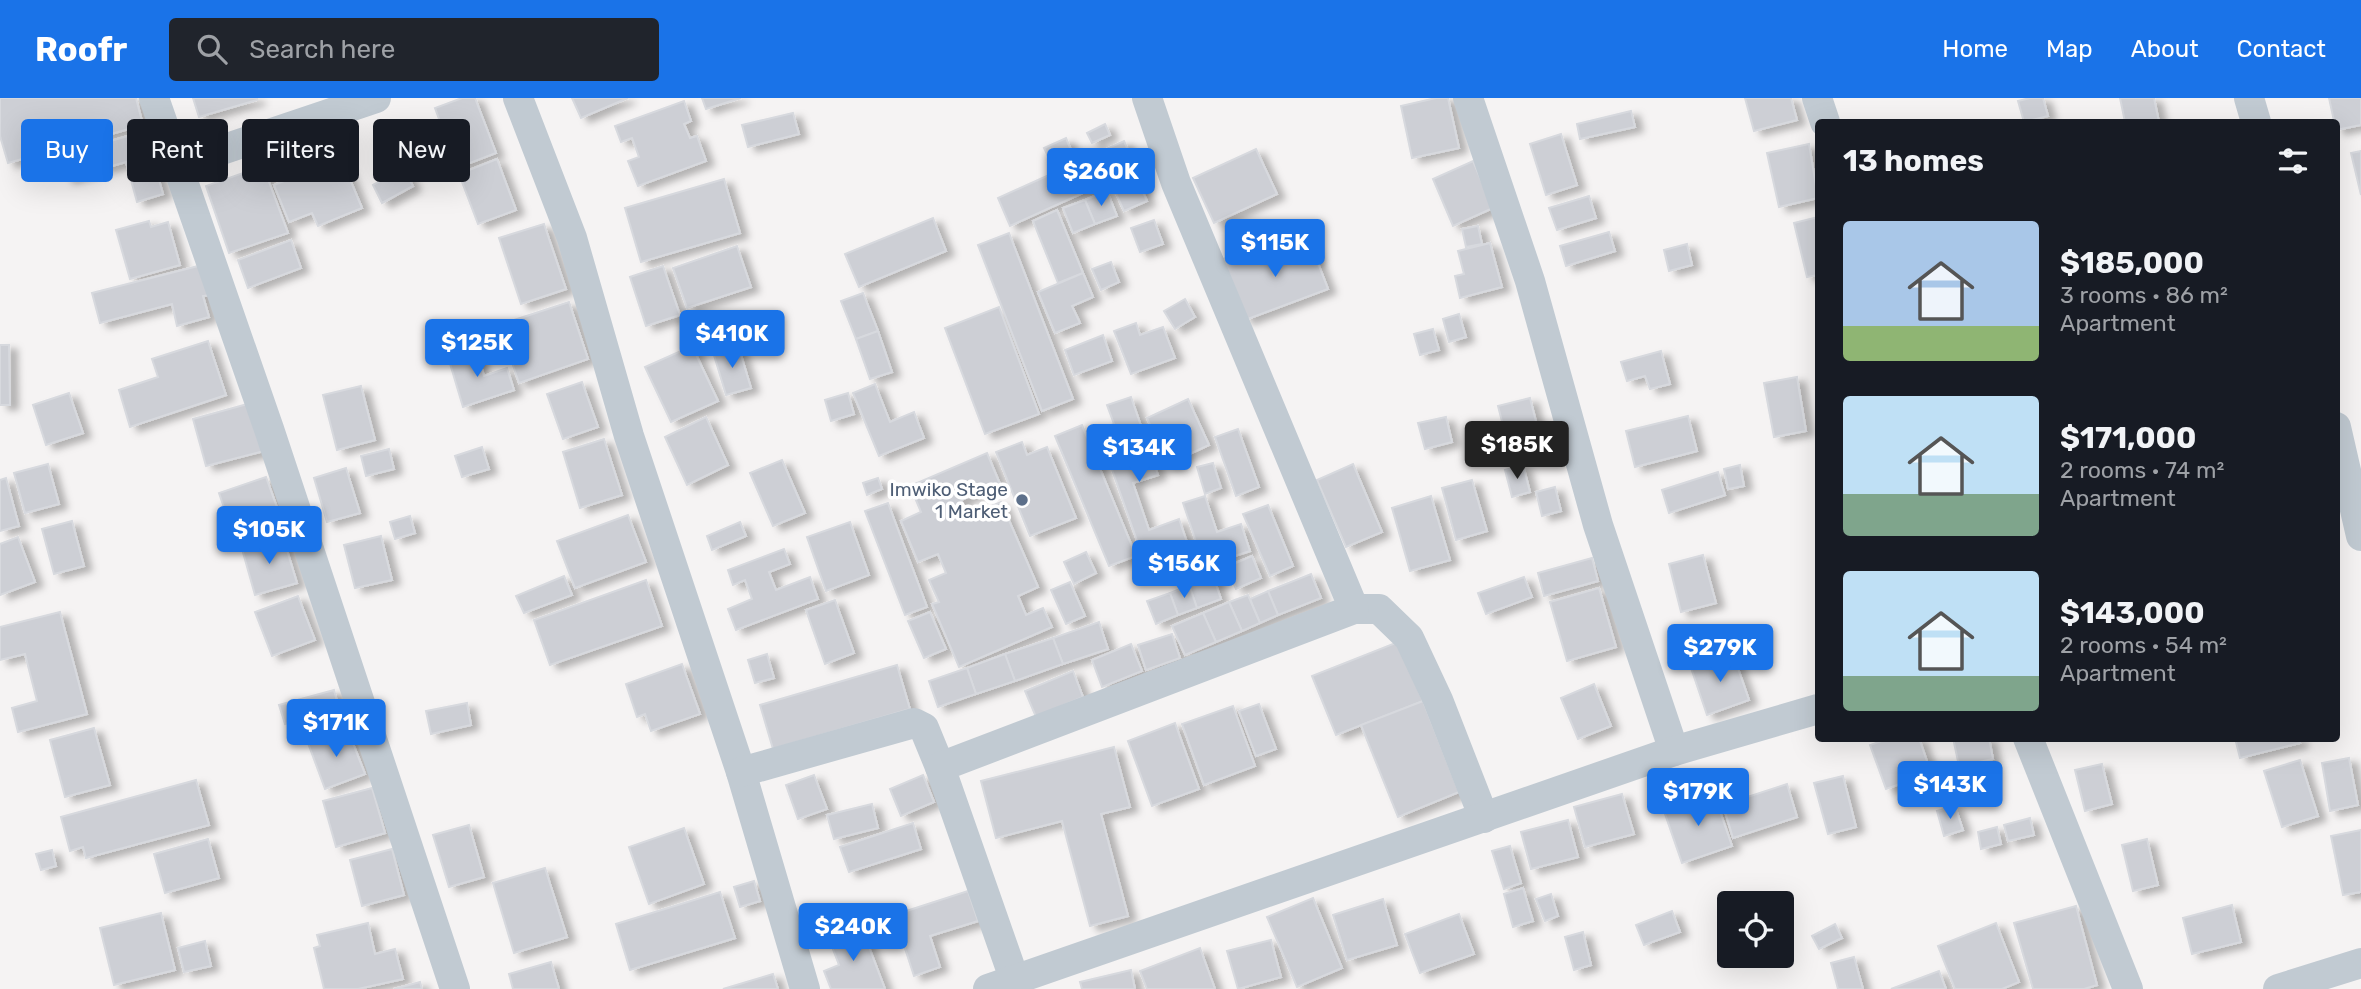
<!DOCTYPE html>
<meta charset="utf-8">
<style>
:root{--surface:#171b24;--page:#20242c;--text:#f1f3f6;--muted:#9ea1a6;--accent:#1a73e8}
body{margin:0;font-family:Rubik,sans-serif;background:var(--page);color:var(--text);height:100vh;display:flex;flex-direction:column;font-size:26px;white-space:nowrap}
*{box-sizing:border-box;margin:0}
p{font-size:23px;color:var(--muted)}
.icon{flex:none;width:38px;height:38px;fill:none;stroke:currentColor;stroke-width:2;stroke-linecap:round;stroke-linejoin:round}
.map{position:relative;flex:1;overflow:hidden}
.panel{position:absolute;left:1815px;top:21px;width:525px;height:623px;display:flex;flex-direction:column;background:var(--surface);border-radius:7px;box-shadow:0 7px 28px #0002}
.panel>*{flex:none}
.banner{position:absolute;left:21px;top:21px;width:665px;height:63px;display:flex;gap:14px}
.fabs{position:absolute;left:1717px;top:793px;display:grid;gap:14px}
.fabs a{display:grid;place-items:center;width:77px;height:77px;border-radius:7px;background:var(--surface);box-shadow:0 7px 28px #0002;font-size:35px}
.price{position:absolute;translate:-50% -60px;padding:0 16px;border-radius:7px;background:var(--accent);color:#fff;font-size:23px;line-height:46px;filter:drop-shadow(0 2px 4px #0008)}
.price::after{content:'';position:absolute;left:50%;top:42px;width:21px;height:16px;margin-left:-10px;background:inherit;clip-path:polygon(0 0,100% 0,50% 100%)}
.price.active{background:#222;color:#fff}
ul{padding:0;list-style:none}
li{display:flex;align-items:center;gap:21px;height:175px;padding:0 28px}
li span{display:grid;place-items:center;flex:none;width:196px;height:140px;border-radius:7px;color:#555}
li>.icon{margin-inline-start:auto}
span .icon{width:84px;height:84px;fill:#fffc;stroke-width:1}
li b{font-size:30px}
h2{display:flex;justify-content:space-between;align-items:center;height:84px;padding:0 28px;font-size:30px}
.pill{padding:0 24px;border-radius:7px;background:var(--surface);box-shadow:0 7px 28px #0002;font-size:24px;line-height:63px}
.pill.active{background:var(--accent);color:#fff}
header{display:flex;align-items:center;gap:42px;box-sizing:border-box;height:98px;padding:0 35px;background:var(--accent);color:#fff}
header strong{font-size:33px}
nav{display:flex;gap:38px;margin-inline-start:auto;font-size:24px}
.search{width:490px;height:63px;background:var(--page);display:flex;align-items:center;gap:18px;box-sizing:border-box;padding:0 24px;border-radius:7px;color:var(--muted);font-size:26px}
.map>svg:first-child{display:block}
</style>
<header>
<strong>Roofr</strong>
<div class="search"><svg class="icon" aria-label="search" viewBox="0 0 24 24"><circle cx="10" cy="10" r="6"/><path d="M15 15l6 6"/></svg>Search here</div>
<nav><a>Home</a><a>Map</a><a>About</a><a>Contact</a></nav>
</header>
<div class="map">
<svg width="2361" height="891" viewBox="0 0 2361 891">
<defs>
<filter id="shadow"><feDropShadow dx="8" dy="4.5" stdDeviation="3.5" flood-color="#0004"/></filter>
</defs>
<rect width="100%" height="100%" fill="#f5f3f3"/>
<g fill="#cdcfd5" stroke="#d7d9de" stroke-width="2" filter="url(#shadow)">
<path d="M0,0H136L143,27L8,65L0,38Z"/>
<path d="M193,0H257V2L199,19Z"/>
<path d="M462,0H475L496,55L457,70L435,10Z"/>
<path d="M572,0H628L581,20Z"/>
<path d="M702,0H741L706,11Z"/>
<path d="M1436,0H1448L1459,50L1412,60L1401,8Z"/>
<path d="M1745,0H1791L1797,22L1754,33Z"/>
<path d="M2030,0H2043L2048,18L2024,24L2018,3Z"/>
<path d="M2120,0H2154L2159,24H2125Z"/>
<path d="M2329,0H2361V27L2336,32Z"/>
<path d="M684,3L691,23L684,26L690,40L697,38L706,63L638,88L628,63L639,59L632,40L621,44L615,28Z"/>
<path d="M1631,13L1635,29L1580,41L1577,26Z"/>
<path d="M793,15L799,36L748,49L742,27Z"/>
<path d="M1105,26L1110,37L1092,45L1087,35Z"/>
<path d="M145,33L163,96L137,104L126,64L66,81L59,58Z"/>
<path d="M1561,36L1577,87L1546,97L1530,46Z"/>
<path d="M1066,40L1073,57L1052,66L1044,50Z"/>
<path d="M405,41L410,62L387,67L382,46Z"/>
<path d="M1124,43L1136,71L1010,128L998,100Z"/>
<path d="M1809,46L1818,100L1779,109L1767,55Z"/>
<path d="M1256,51L1277,96L1214,125L1193,80Z"/>
<path d="M2361,53V97L2351,55Z"/>
<path d="M341,60L362,110L318,128L312,115L289,124L274,87Z"/>
<path d="M497,61L516,112L478,126L459,76Z"/>
<path d="M1473,63L1493,110L1453,128L1433,81Z"/>
<path d="M263,68L288,135L229,155L206,88Z"/>
<path d="M403,70L413,88L382,105L373,87Z"/>
<path d="M1136,79L1147,103L1124,113L1113,89Z"/>
<path d="M724,81L740,135L641,164L625,110Z"/>
<path d="M1107,93L1117,118L1095,126L1085,102Z"/>
<path d="M1589,98L1596,120L1557,132L1549,110Z"/>
<path d="M1085,102L1095,126L1073,135L1063,110Z"/>
<path d="M1057,112L1083,175L1058,185L1033,123Z"/>
<path d="M1818,119V177L1807,179L1794,125Z"/>
<path d="M933,120L946,153L859,189L845,156Z"/>
<path d="M1154,122L1163,146L1140,154L1131,130Z"/>
<path d="M149,123L151,129L168,124L180,167L130,181L116,132Z"/>
<path d="M544,126L566,191L521,206L499,140Z"/>
<path d="M1478,128L1482,146L1466,149L1462,131Z"/>
<path d="M1609,134L1615,153L1566,168L1560,148Z"/>
<path d="M1009,135L1073,301L1042,313L978,147Z"/>
<path d="M291,142L301,170L248,190L238,162Z"/>
<path d="M1309,142L1328,191L1245,222L1223,161L1249,152L1253,163Z"/>
<path d="M1490,145L1502,189L1460,200L1455,178L1464,176L1458,153Z"/>
<path d="M1687,146L1692,167L1669,173L1664,152Z"/>
<path d="M737,148L751,189L687,210L673,170Z"/>
<path d="M1111,164L1119,184L1101,192L1092,171Z"/>
<path d="M202,167L210,197L203,198L209,219L177,228L172,206L100,225L92,195Z"/>
<path d="M663,168L680,217L646,228L630,179Z"/>
<path d="M1083,175L1093,199L1072,208L1080,225L1055,235L1038,194Z"/>
<path d="M863,195L878,233L856,241L841,203Z"/>
<path d="M1185,201L1195,219L1175,231L1164,213Z"/>
<path d="M569,204L588,261L519,285L499,227Z"/>
<path d="M999,209L1039,316L985,336L945,230Z"/>
<path d="M1459,216L1466,239L1449,244L1443,221Z"/>
<path d="M1136,225L1140,237L1163,229L1175,260L1131,276L1114,233Z"/>
<path d="M1433,231L1439,252L1420,257L1414,236Z"/>
<path d="M878,233L892,274L870,281L856,241Z"/>
<path d="M1103,237L1112,263L1074,277L1065,252Z"/>
<path d="M208,243L226,297L130,329L119,292L158,279L152,261Z"/>
<path d="M0,247H9L10,307H0Z"/>
<path d="M738,247L751,290L726,297L713,254Z"/>
<path d="M692,248L718,303L671,324L645,269Z"/>
<path d="M476,251L484,278L507,270L514,292L463,309L448,259Z"/>
<path d="M1661,253L1670,286L1650,291L1645,278L1627,283L1621,264Z"/>
<path d="M1797,279L1806,333L1774,339L1764,285Z"/>
<path d="M582,284L598,329L563,341L547,296Z"/>
<path d="M875,286L890,324L914,314L924,340L879,358L853,295Z"/>
<path d="M361,288L375,342L337,352L323,297Z"/>
<path d="M69,295L83,335L46,347L33,307Z"/>
<path d="M848,295L854,316L831,323L825,302Z"/>
<path d="M1131,299L1158,377L1133,385L1149,432L1179,421L1191,456L1147,471L1098,332L1114,326L1107,307Z"/>
<path d="M1530,300L1542,347L1510,355L1498,308Z"/>
<path d="M1188,301L1209,347L1168,366L1147,320Z"/>
<path d="M251,305L264,353L206,368L193,321Z"/>
<path d="M1688,318L1697,353L1635,369L1626,333Z"/>
<path d="M706,319L728,367L687,387L665,339Z"/>
<path d="M1446,319L1452,344L1425,351L1418,325Z"/>
<path d="M1082,327L1136,458L1109,468L1055,338Z"/>
<path d="M1238,331L1259,389L1236,398L1215,339Z"/>
<path d="M604,341L622,397L580,410L563,354Z"/>
<path d="M1022,344L1027,357L1047,349L1076,420L1030,438L996,354Z"/>
<path d="M482,349L489,371L462,379L455,358Z"/>
<path d="M389,351L394,371L366,378L361,358Z"/>
<path d="M987,355L1000,386L961,402L968,418L1001,404L1038,489L1018,498L1026,517L1043,510L1052,529L959,569L932,506L939,504L929,482L946,475L938,456L918,464L901,423L921,414L910,388Z"/>
<path d="M782,362L805,415L773,428L750,375Z"/>
<path d="M1213,365L1221,390L1205,396L1197,369Z"/>
<path d="M48,366L59,406L25,415L14,375Z"/>
<path d="M1353,366L1382,434L1346,449L1317,382Z"/>
<path d="M1523,367L1530,394L1512,399L1505,372Z"/>
<path d="M1740,367L1744,388L1728,391L1724,371Z"/>
<path d="M346,370L360,415L327,424L314,380Z"/>
<path d="M1718,374L1725,397L1669,415L1662,392Z"/>
<path d="M266,379L283,426L235,442L219,395Z"/>
<path d="M6,380L19,428L0,433V382Z"/>
<path d="M878,380L882,391L867,397L863,385Z"/>
<path d="M1472,382L1487,433L1456,442L1442,390Z"/>
<path d="M1555,389L1561,413L1542,418L1536,394Z"/>
<path d="M1205,398L1217,434L1241,426L1250,453L1204,468L1183,405Z"/>
<path d="M1431,398L1450,462L1410,473L1392,410Z"/>
<path d="M888,405L927,509L905,517L865,413Z"/>
<path d="M1268,407L1293,468L1270,478L1243,416Z"/>
<path d="M628,417L646,464L575,490L557,443Z"/>
<path d="M410,418L415,435L395,441L390,424Z"/>
<path d="M72,423L84,468L54,476L42,431Z"/>
<path d="M740,424L746,438L712,452L707,438Z"/>
<path d="M850,424L869,477L826,493L807,439Z"/>
<path d="M381,438L392,482L355,490L344,447Z"/>
<path d="M18,439L35,484L0,497V446Z"/>
<path d="M283,439L297,485L255,497L242,451Z"/>
<path d="M784,451L790,466L769,474L776,492L810,479L818,501L736,532L728,511L752,501L745,482L733,487L728,472Z"/>
<path d="M1086,454L1096,475L1074,486L1064,464Z"/>
<path d="M1703,457L1716,505L1681,514L1669,466Z"/>
<path d="M1252,458L1261,480L1236,491L1226,469Z"/>
<path d="M1592,460L1598,483L1544,498L1538,475Z"/>
<path d="M1311,476L1321,500L1278,517L1268,493Z"/>
<path d="M564,478L572,497L524,515L516,498Z"/>
<path d="M1213,478L1221,501L1197,510L1189,487Z"/>
<path d="M1524,479L1532,499L1486,516L1478,495Z"/>
<path d="M646,482L662,528L550,567L534,522Z"/>
<path d="M1070,484L1085,518L1066,526L1051,492Z"/>
<path d="M1189,487L1197,510L1178,517L1170,495Z"/>
<path d="M1599,490L1616,549L1567,563L1550,504Z"/>
<path d="M1268,493L1278,517L1260,525L1250,501Z"/>
<path d="M1170,495L1178,517L1156,526L1147,503Z"/>
<path d="M1248,497L1260,525L1242,533L1229,504Z"/>
<path d="M298,498L315,542L272,558L255,514Z"/>
<path d="M835,502L854,555L825,566L806,512Z"/>
<path d="M1229,504L1242,533L1216,544L1203,515Z"/>
<path d="M60,514L87,616L18,634L12,610L37,603L25,556L0,562V529Z"/>
<path d="M930,514L946,551L924,560L908,523Z"/>
<path d="M1203,515L1216,544L1185,557L1172,528Z"/>
<path d="M1099,524L1108,551L1063,566L1053,540Z"/>
<path d="M1172,536L1180,560L1146,572L1138,547Z"/>
<path d="M1053,540L1063,566L1015,583L1005,556Z"/>
<path d="M1398,544L1423,603L1336,637L1312,578Z"/>
<path d="M1131,546L1142,573L1102,589L1092,562Z"/>
<path d="M767,556L774,580L755,585L748,562Z"/>
<path d="M1005,556L1015,583L976,596L967,570Z"/>
<path d="M1733,556L1749,602L1707,617L1691,570Z"/>
<path d="M682,566L700,616L651,633L645,616L637,619L626,586Z"/>
<path d="M897,567L910,611L773,651L760,607Z"/>
<path d="M967,570L976,596L938,609L929,583Z"/>
<path d="M1073,573L1083,599L1036,619L1025,593Z"/>
<path d="M1594,586L1611,628L1578,641L1561,600Z"/>
<path d="M334,592L339,611L285,626L279,607Z"/>
<path d="M1423,603L1459,694L1398,719L1361,627Z"/>
<path d="M467,605L471,627L431,636L426,613Z"/>
<path d="M1259,606L1276,651L1256,658L1239,613Z"/>
<path d="M1233,608L1255,668L1204,687L1182,626Z"/>
<path d="M1175,625L1199,691L1152,708L1128,643Z"/>
<path d="M94,630L110,687L65,699L50,642Z"/>
<path d="M347,630L365,676L325,691L308,645Z"/>
<path d="M1890,640H1919L1931,675L1886,691L1870,647Z"/>
<path d="M1953,640H1989L1993,661L1959,668Z"/>
<path d="M2235,640H2299L2300,645L2240,660Z"/>
<path d="M1114,649L1130,709L1101,716L1128,818L1090,828L1062,723L996,740L981,683Z"/>
<path d="M2349,660L2358,707L2330,713L2322,665Z"/>
<path d="M2300,662L2318,718L2282,729L2264,673Z"/>
<path d="M2102,666L2112,706L2085,713L2075,672Z"/>
<path d="M814,677L827,711L798,721L786,687Z"/>
<path d="M923,677L934,704L901,718L890,691Z"/>
<path d="M1843,678L1856,729L1828,736L1814,685Z"/>
<path d="M196,682L209,727L86,760L83,749L70,753L61,719Z"/>
<path d="M1787,686L1797,719L1733,740L1723,707Z"/>
<path d="M372,690L385,735L336,749L323,703Z"/>
<path d="M1622,696L1634,736L1585,749L1574,709Z"/>
<path d="M1714,696L1732,748L1682,765L1664,713Z"/>
<path d="M872,706L878,730L834,741L827,717Z"/>
<path d="M1955,708L1963,732L1944,738L1937,713Z"/>
<path d="M2030,720L2034,737L2008,743L2004,727Z"/>
<path d="M1568,722L1578,759L1531,771L1521,734Z"/>
<path d="M913,725L921,751L849,774L840,749Z"/>
<path d="M469,727L484,779L449,789L433,737Z"/>
<path d="M1997,729L2001,746L1981,751L1978,734Z"/>
<path d="M684,730L704,786L649,806L629,749Z"/>
<path d="M2361,732V794L2343,797L2331,738Z"/>
<path d="M208,741L219,780L165,795L154,756Z"/>
<path d="M2147,741L2158,787L2133,793L2122,747Z"/>
<path d="M1510,748L1521,785L1504,791L1492,753Z"/>
<path d="M392,751L404,797L362,808L350,762Z"/>
<path d="M52,752L56,768L41,772L36,756Z"/>
<path d="M545,770L567,839L514,855L493,785Z"/>
<path d="M754,783L760,803L740,809L734,789Z"/>
<path d="M1523,790L1533,823L1513,829L1504,796Z"/>
<path d="M968,793L978,823L930,838L940,869L914,878L894,817Z"/>
<path d="M720,794L735,840L630,872L616,826Z"/>
<path d="M1551,796L1558,818L1545,823L1536,801Z"/>
<path d="M1313,800L1342,870L1297,889L1267,819Z"/>
<path d="M1383,801L1397,847L1347,862L1333,817Z"/>
<path d="M2232,807L2241,844L2192,856L2183,820Z"/>
<path d="M2076,808L2097,887L2084,891H2033L2014,825Z"/>
<path d="M1672,813L1680,834L1644,847L1636,827Z"/>
<path d="M161,815L175,872L114,887L100,830Z"/>
<path d="M1459,816L1474,856L1420,875L1405,836Z"/>
<path d="M368,825L375,856L395,851L403,881L358,891H324L314,850L320,848L317,837Z"/>
<path d="M1996,825L2019,884L2002,891H1955L1938,848Z"/>
<path d="M1835,826L1842,840L1819,851L1812,838Z"/>
<path d="M861,828L885,891H831L824,873L839,867L829,841Z"/>
<path d="M1583,834L1591,867L1574,872L1565,839Z"/>
<path d="M1271,842L1281,879L1238,891L1227,853Z"/>
<path d="M205,843L211,868L184,874L178,850Z"/>
<path d="M1200,850L1215,891H1147L1140,873Z"/>
<path d="M1854,859L1863,891H1838L1831,865Z"/>
<path d="M551,864L559,891H513L509,876Z"/>
<path d="M1131,872L1135,891H1082L1080,884Z"/>
<path d="M1939,873L1946,891H1891Z"/>
<path d="M773,876L778,891H723Z"/>
<path d="M420,884L422,891H394Z"/>
</g>
<g fill="none" stroke-linecap="round" stroke-linejoin="round">
<g stroke="#c1cad2" stroke-width="30">
<path d="M154,0L269,331L455,891"/>
<path d="M518,0L572,140L629,338L741,674L805,891"/>
<path d="M1468,0L1530,183L1598,427L1674,653"/>
<path d="M1817,0L1825,24"/>
<path d="M2249,0L2256,24"/>
<path d="M177,67L376,0"/>
<path d="M2336,329L2361,438"/>
<path d="M1354,511H1379L1409,540L1438,602L1484,720"/>
<path d="M2028,640L2128,891"/>
<path d="M741,674L914,625L924,630L940,669"/>
<path d="M1015,883L940,669L1354,511L1176,85L1147,0"/>
<path d="M988,891L1674,653L1818,611"/>
<path d="M2278,891L2361,865"/>
</g>
</g>
<circle fill="#5c6f8a" stroke="#fff" stroke-width="2.5" cx="1022" cy="402" r="7"/>
<g text-anchor="middle" dominant-baseline="central" stroke-width="7" stroke-linejoin="round" paint-order="stroke">
<g font-size="19" fill="#4e5e75" stroke="#fff" text-anchor="end">
<text x="1008" y="391">Imwiko Stage<tspan x="1008" dy="22">1 Market</tspan></text>
</g>
</g>
</svg>
<div class="fabs">
<a><svg class="icon" aria-label="locate" viewBox="0 0 24 24"><circle cx="12" cy="12" r="6"/><path d="M12 2v4M12 18v4M2 12h4M18 12h4"/></svg></a>
</div>
<b class="price" style="left:1101px;top:110px">$260K</b>
<b class="price" style="left:1275px;top:181px">$115K</b>
<b class="price" style="left:732px;top:272px">$410K</b>
<b class="price" style="left:477px;top:281px">$125K</b>
<b class="price active" style="left:1517px;top:383px">$185K</b>
<b class="price" style="left:1139px;top:386px">$134K</b>
<b class="price" style="left:269px;top:468px">$105K</b>
<b class="price" style="left:1184px;top:502px">$156K</b>
<b class="price" style="left:1720px;top:586px">$279K</b>
<b class="price" style="left:336px;top:661px">$171K</b>
<b class="price" style="left:1950px;top:723px">$143K</b>
<b class="price" style="left:1698px;top:730px">$179K</b>
<b class="price" style="left:853px;top:865px">$240K</b>
<div class="banner">
<a class="pill active">Buy</a>
<a class="pill">Rent</a>
<a class="pill">Filters</a>
<a class="pill">New</a>
</div>
<section class="panel">
<h2>13 homes<svg class="icon" aria-label="filters" viewBox="0 0 24 24"><path d="M4 7h16M4 17h16"/><circle cx="9" cy="7" r="2"/><circle cx="15" cy="17" r="2"/></svg></h2>
<ul>
<li><span style="background:linear-gradient(#a9c7e8 75%,#8fb573 0)"><svg class="icon" aria-label="home" viewBox="0 0 24 24"><path d="M3 11l9-7 9 7M6 9v11h12V9"/></svg></span><div><b>$185,000</b><p>3 rooms · 86 m²</p><p>Apartment</p></div></li>
<li><span style="background:linear-gradient(#bfe0f5 70%,#7fa58c 0)"><svg class="icon" aria-label="home" viewBox="0 0 24 24"><path d="M3 11l9-7 9 7M6 9v11h12V9"/></svg></span><div><b>$171,000</b><p>2 rooms · 74 m²</p><p>Apartment</p></div></li>
<li><span style="background:linear-gradient(#bfe0f5 75%,#7fa58c 0)"><svg class="icon" aria-label="home" viewBox="0 0 24 24"><path d="M3 11l9-7 9 7M6 9v11h12V9"/></svg></span><div><b>$143,000</b><p>2 rooms · 54 m²</p><p>Apartment</p></div></li>
</ul>
</section>
</div>
